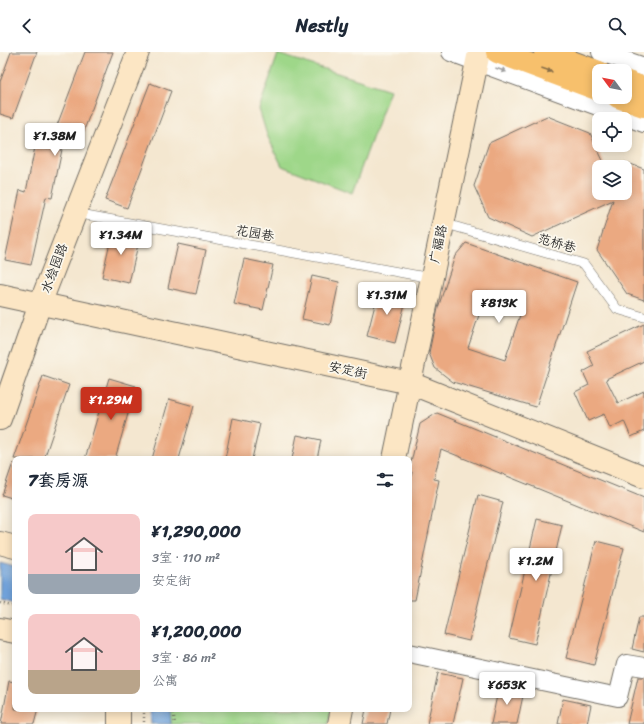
<!DOCTYPE html>
<html lang="zh">
<meta charset="utf-8">
<style>
:root{--surface:#fff;--page:#f2f2f3;--text:#1f2937;--muted:#747a83;--accent:#c8321e}
body{margin:0;font-family:Sriracha,"LXGW WenKai TC",sans-serif;background:var(--page);color:var(--text);height:100vh;display:flex;flex-direction:column;font-size:15px;white-space:nowrap}
*{box-sizing:border-box;margin:0}
p{font-size:13px;color:var(--muted)}
.icon{flex:none;width:22px;height:22px;fill:none;stroke:currentColor;stroke-width:2;stroke-linecap:round;stroke-linejoin:round}
.map{position:relative;flex:1;overflow:hidden}
.details{position:absolute;left:12px;top:404px;width:400px;height:256px;display:flex;flex-direction:column;background:var(--surface);border-radius:8px;box-shadow:0 2px 10px #0003}
.details>*{flex:none}
.needle{width:26px;rotate:302deg}
.fabs{position:absolute;left:592px;top:12px;display:grid;gap:8px}
.fabs a{display:grid;place-items:center;width:40px;height:40px;border-radius:8px;background:var(--surface);box-shadow:0 2px 10px #0003;font-size:20px}
.price{position:absolute;translate:-50% -34px;padding:0 9px;border-radius:4px;background:#fff;color:#222;font-size:13px;line-height:26px;filter:drop-shadow(0 1px 2px #0008)}
.price::after{content:'';position:absolute;left:50%;top:24px;width:12px;height:9px;margin-left:-6px;background:inherit;clip-path:polygon(0 0,100% 0,50% 100%)}
.price.selected{background:var(--accent);color:#fff}
ul{padding:0;list-style:none}
li{display:flex;align-items:center;gap:12px;height:100px;padding:0 16px}
li span{display:grid;place-items:center;flex:none;width:112px;height:80px;border-radius:8px;color:#555}
li>.icon{margin-inline-start:auto}
span .icon{width:48px;height:48px;fill:#fffc;stroke-width:1}
li b{font-size:17px}
h2{display:flex;justify-content:space-between;align-items:center;height:48px;padding:0 16px;font-size:17px}
header{display:flex;justify-content:space-between;align-items:center;height:52px;padding:0 16px;background:var(--surface);font-size:18px;font-weight:700}
.map>svg:first-child{display:block}
</style>
<header><svg class="icon" aria-label="back" viewBox="0 0 24 24"><path d="M15 5l-7 7 7 7"/></svg>Nestly<svg class="icon" aria-label="search" viewBox="0 0 24 24"><circle cx="10" cy="10" r="6"/><path d="M15 15l6 6"/></svg></header>
<div class="map">
<svg width="644" height="672" viewBox="0 0 644 672">
<rect width="100%" height="100%" fill="#fbf7ec"/>
<filter id="ink" filterUnits="userSpaceOnUse"><feTurbulence type="fractalNoise" baseFrequency=".025" numOctaves="2"/><feDisplacementMap in="SourceGraphic" scale="8" xChannelSelector="R" yChannelSelector="G"/><feConvolveMatrix kernelMatrix="1 2 1 2 8 2 1 2 1" color-interpolation-filters="sRGB"/></filter>
<filter id="wash" filterUnits="userSpaceOnUse"><feTurbulence type="fractalNoise" baseFrequency=".012" numOctaves="4" result="noise"/><feDisplacementMap in="SourceGraphic" scale="16" xChannelSelector="R" yChannelSelector="G"/><feGaussianBlur stdDeviation="0.9" result="paint"/><feColorMatrix in="noise" values="0 0 0 0 0 0 0 0 0 0 0 0 0 0 0 0 0 1.4 0 .05"/><feComposite in="paint" operator="in"/></filter>
<g filter="url(#wash)">
<rect width="100%" height="100%" fill="#f4e7d0"/>
<g fill="#9ed789" stroke="#64815a">
<path d="M278,2L390,38L352,141L282,114L267,83L259,57Z"/>
<path d="M170,657H331L328,672H171Z"/>
</g>
<g fill="#72a4dd" stroke="#4e6884">
<path d="M0,511L15,515V551L0,547Z"/>
<path d="M150,657H170L171,672H151Z"/>
</g>
<g id="blocks">
<g fill="#eba981" fill-rule="evenodd">
<path d="M11,0H37L13,66L0,62V30Z"/>
<path d="M85,0H113L80,89L65,83L52,146L46,145L31,213L5,208L20,138L26,140L35,95L48,97Z"/>
<path d="M150,31L171,39L127,156L105,148Z"/>
<path d="M547,64L590,81L606,115H599V141H625V110L644,117V248L627,242L597,198L613,148L532,185L488,165L474,134L489,91Z"/>
<path d="M113,177L140,184L129,231L102,225Z"/>
<path d="M466,191L577,230L536,355L453,330L435,316L429,301L438,256L455,204ZM487,239L524,251L505,308L468,296Z"/>
<path d="M178,192L206,198L196,242L168,236Z"/>
<path d="M244,207L273,213L263,258L234,252Z"/>
<path d="M312,224L339,230L330,273L302,267Z"/>
<path d="M379,237L407,244L395,291L367,284Z"/>
<path d="M644,272V309L606,327L618,351L644,339V379L631,385L624,369L610,376L604,362L588,369L575,340L589,333L583,320L594,314L587,299Z"/>
<path d="M43,324L69,333L44,407H14Z"/>
<path d="M109,326L136,334L115,407H85Z"/>
<path d="M169,347L194,354L179,407H152Z"/>
<path d="M437,361L644,446V480L441,397L434,427L439,428L415,548H409V435L412,420L409,419L420,372Z"/>
<path d="M233,366L260,372L252,407H225Z"/>
<path d="M297,383L321,388L317,407H292Z"/>
<path d="M13,411L15,412V447L2,443Z"/>
<path d="M478,443L503,450L469,589L444,583Z"/>
<path d="M537,467L562,473L535,592L509,586Z"/>
<path d="M596,489L624,496L594,613L566,606Z"/>
<path d="M639,565H644V600L632,597Z"/>
<path d="M438,621L463,626L453,672H427Z"/>
<path d="M638,625H644V672H627Z"/>
<path d="M9,629L15,630V657H38L34,672H1Z"/>
<path d="M499,634L524,639L517,672H491Z"/>
<path d="M563,647L591,653L587,672H558Z"/>
<path d="M366,657H390L387,672H363Z"/>
</g>
</g>
</g>
<g filter="url(#ink)">
<use href="#blocks" fill-opacity="0" stroke="#716d65" stroke-width="1"/>
<g fill="none" stroke-linecap="round" stroke-linejoin="round">
<defs>
<g id="lane">
<path d="M75,161L431,226"/>
<path d="M443,171L584,212L617,257L644,265"/>
</g>
<g id="street">
<path d="M451,0L644,71"/>
<path d="M601,0L644,15"/>
<path d="M409,601L618,645L626,612L644,615"/>
</g>
<g id="secondary">
<path d="M0,243L410,331L644,425"/>
<path d="M0,367L40,252L138,0"/>
<path d="M394,407L479,0"/>
<path d="M0,491L15,495"/>
<path d="M0,577L15,580"/>
<path d="M119,657V672"/>
<path d="M339,672L342,657"/>
</g>
<g id="primary">
<path d="M497,0L599,38"/>
<path d="M545,0L599,20"/>
<path d="M625,29L644,36"/>
<path d="M618,45L644,54"/>
</g>
</defs>
<use href="#lane" stroke="#716d65" stroke-width="10"/>
<use href="#street" stroke="#716d65" stroke-width="20"/>
<use href="#secondary" stroke="#716d65" stroke-width="24"/>
<use href="#primary" stroke="#716d65" stroke-width="24"/>
<g stroke="#716d65" stroke-width="2.5" stroke-dasharray="1 3" stroke-linecap="butt">
<path d="M0,551L15,555"/>
<path d="M144,657V672"/>
<path d="M173,657L175,672"/>
</g>
<use href="#lane" stroke="#fff" stroke-width="9"/>
<use href="#street" stroke="#fff" stroke-width="18"/>
<use href="#secondary" stroke="#fce6c4" stroke-width="22"/>
<use href="#primary" stroke="#f7c06c" stroke-width="22"/>
</g>
<defs><path id="oneway-solid" d="M-6-.8H1V-3.2L6.5 0L1 3.2V.8H-6Z"/></defs>
<use fill="#a0a0a0" href="#oneway-solid" transform="translate(501 18) rotate(20)"/>
<use fill="#876e48" href="#oneway-solid" transform="translate(547 18) rotate(20)"/>
</g>
<g text-anchor="middle" dominant-baseline="central" stroke-width="3.5" stroke-linejoin="round" paint-order="stroke">
<g font-size="13" fill="#2b2b2b" stroke="#fbf7ec">
<text transform="translate(255 181) rotate(10)">花园巷</text>
<text transform="translate(557 191) rotate(16)">范桥巷</text>
<text transform="translate(438 192) rotate(-78)">广福路</text>
<text transform="translate(54 216) rotate(-69)">水绘园路</text>
<text transform="translate(348 318) rotate(12)">安定街</text>
</g>
</g>
</svg>
<div class="fabs">
<a><svg class="needle" viewBox="-14 -14 28 28"><path d="M0-13l5 13h-10z" fill="#e53935"/><path d="M0 13l5-13h-10z" fill="#747a83"/></svg></a>
<a><svg class="icon" aria-label="locate" viewBox="0 0 24 24"><circle cx="12" cy="12" r="6"/><path d="M12 2v4M12 18v4M2 12h4M18 12h4"/></svg></a>
<a><svg class="icon" aria-label="layers" viewBox="0 0 24 24"><path d="M12 4l9 5-9 5-9-5zM3 14l9 5 9-5"/></svg></a>
</div>
<b class="price" style="left:55px;top:105px">¥1.38M</b>
<b class="price" style="left:121px;top:204px">¥1.34M</b>
<b class="price" style="left:387px;top:264px">¥1.31M</b>
<b class="price" style="left:499px;top:272px">¥813K</b>
<b class="price selected" style="left:111px;top:369px">¥1.29M</b>
<b class="price" style="left:536px;top:530px">¥1.2M</b>
<b class="price" style="left:507px;top:654px">¥653K</b>
<section class="details">
<h2>7套房源<svg class="icon" aria-label="filters" viewBox="0 0 24 24"><path d="M4 7h16M4 17h16"/><circle cx="9" cy="7" r="2"/><circle cx="15" cy="17" r="2"/></svg></h2>
<ul>
<li><span style="background:linear-gradient(#f6c9c9 75%,#9aa5b1 0)"><svg class="icon" aria-label="home" viewBox="0 0 24 24"><path d="M3 11l9-7 9 7M6 9v11h12V9"/></svg></span><div><b>¥1,290,000</b><p>3室 · 110 m²</p><p>安定街</p></div></li>
<li><span style="background:linear-gradient(#f6c9c9 70%,#b9a48a 0)"><svg class="icon" aria-label="home" viewBox="0 0 24 24"><path d="M3 11l9-7 9 7M6 9v11h12V9"/></svg></span><div><b>¥1,200,000</b><p>3室 · 86 m²</p><p>公寓</p></div></li>
</ul>
</section>
</div>
